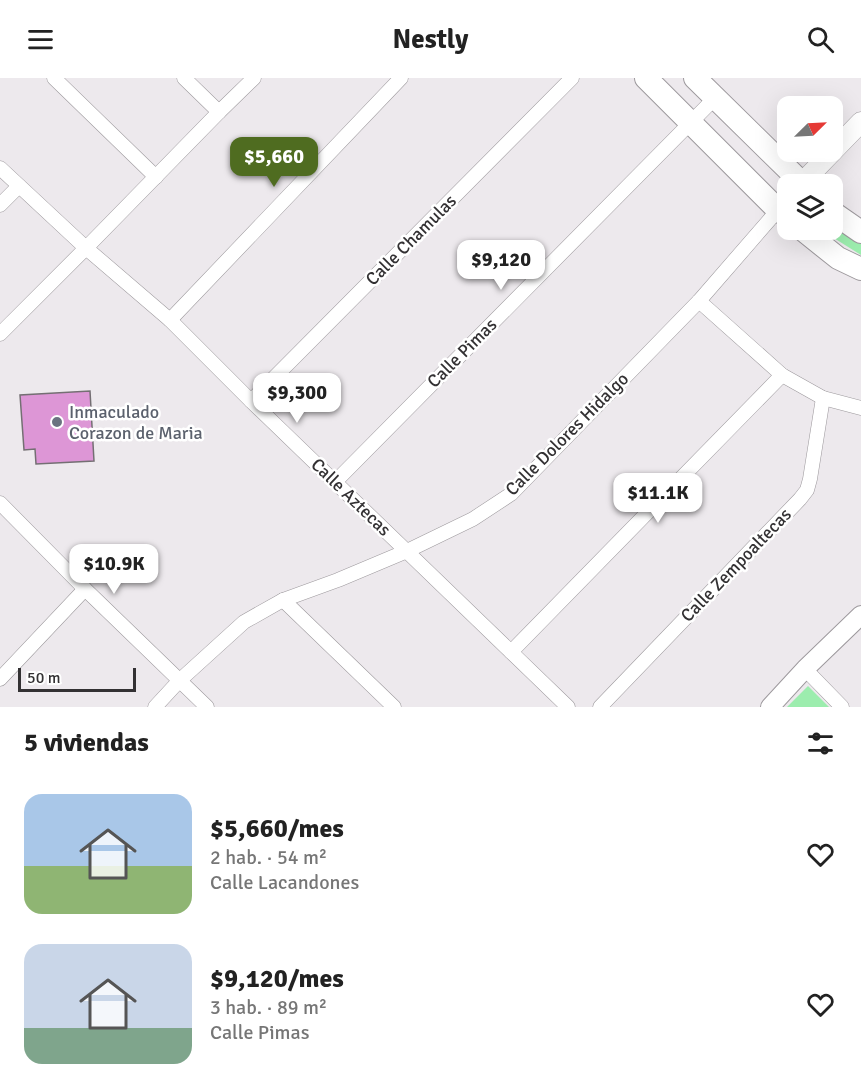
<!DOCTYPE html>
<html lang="es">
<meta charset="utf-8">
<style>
:root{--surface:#fff;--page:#f2f2f2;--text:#222;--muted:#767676;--accent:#4f6c20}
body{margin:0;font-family:Signika,sans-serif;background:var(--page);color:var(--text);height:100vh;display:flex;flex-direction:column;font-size:22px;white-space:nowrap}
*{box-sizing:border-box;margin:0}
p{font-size:20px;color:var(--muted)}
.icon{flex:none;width:33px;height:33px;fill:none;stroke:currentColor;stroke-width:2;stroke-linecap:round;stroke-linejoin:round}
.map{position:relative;height:629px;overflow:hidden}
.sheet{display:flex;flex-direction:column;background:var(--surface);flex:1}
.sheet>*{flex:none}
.needle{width:39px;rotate:66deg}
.tools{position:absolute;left:777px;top:18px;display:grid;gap:12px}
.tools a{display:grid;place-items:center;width:66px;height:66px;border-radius:12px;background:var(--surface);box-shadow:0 6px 24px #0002;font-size:30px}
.scale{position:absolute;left:18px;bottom:15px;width:118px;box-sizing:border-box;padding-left:6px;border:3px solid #333133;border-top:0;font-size:16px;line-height:21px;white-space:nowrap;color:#333133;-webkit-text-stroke:4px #fff;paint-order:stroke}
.price{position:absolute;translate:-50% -51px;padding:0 14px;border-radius:12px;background:#fff;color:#222;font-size:20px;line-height:39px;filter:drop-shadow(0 2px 3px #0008)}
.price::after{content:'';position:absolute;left:50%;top:36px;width:18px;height:14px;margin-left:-9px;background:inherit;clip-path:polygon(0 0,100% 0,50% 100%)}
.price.on{background:var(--accent);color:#fff}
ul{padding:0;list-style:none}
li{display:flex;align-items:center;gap:18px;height:150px;padding:0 24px}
li span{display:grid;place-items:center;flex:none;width:168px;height:120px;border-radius:18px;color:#555}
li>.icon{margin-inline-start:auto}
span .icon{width:72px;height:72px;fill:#fffc;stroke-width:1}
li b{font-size:26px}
h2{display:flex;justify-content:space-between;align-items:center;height:72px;padding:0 24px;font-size:26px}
header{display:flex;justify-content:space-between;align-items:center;height:78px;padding:0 24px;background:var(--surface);font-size:27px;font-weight:700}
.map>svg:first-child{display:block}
</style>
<header><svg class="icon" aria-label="menu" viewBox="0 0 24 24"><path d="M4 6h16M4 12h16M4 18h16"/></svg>Nestly<svg class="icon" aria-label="search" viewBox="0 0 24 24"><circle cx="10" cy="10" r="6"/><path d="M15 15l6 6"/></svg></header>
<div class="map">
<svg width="861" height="629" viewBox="0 0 861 629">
<rect width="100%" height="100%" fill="#ede9ed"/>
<g fill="#9cedae">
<path d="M833,145L861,164V177L821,152H832Z"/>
<path d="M808,608L829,629H787Z"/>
</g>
<path fill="#dd96d6" stroke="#746f73" stroke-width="1.5" d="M90,313L94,383L36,386L35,371L24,372L20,317Z"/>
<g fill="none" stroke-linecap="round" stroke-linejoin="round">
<defs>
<g id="minor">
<path d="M54,0L156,99"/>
<path d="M184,0L219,34"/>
<path d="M0,90L86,170L170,242L251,323L568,629"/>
<path d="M0,127L19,108"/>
<path d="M699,223L782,297L823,320L861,330"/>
<path d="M170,242L401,0"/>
<path d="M0,256L86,170L219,34L254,0"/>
<path d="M251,323L572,0"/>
<path d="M335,404L715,20"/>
<path d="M0,425L85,511L207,629"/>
<path d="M283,522L394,629"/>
<path d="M511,574L782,297"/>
<path d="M805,591L842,629"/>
<path d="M0,601L85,511"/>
<path d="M155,629L179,603L244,544L283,522L338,502L407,473L473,441L511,416L699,223L778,132"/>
<path d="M600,629L800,421L807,412L810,401L823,320"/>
</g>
<path id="tertiary" d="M770,629L805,591L861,537"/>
<path id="secondary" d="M801,106L861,44"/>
<g id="primary">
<path d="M646,0L778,132L788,139"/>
<path d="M695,0L803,106"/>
<path d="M832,134L861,154"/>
<path d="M803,152L838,180L861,191"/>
</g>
</defs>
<use href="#minor" stroke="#9d999d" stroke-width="15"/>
<use href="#tertiary" stroke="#9d999d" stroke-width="20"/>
<use href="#secondary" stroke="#9d999d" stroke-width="21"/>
<use href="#primary" stroke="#9d999d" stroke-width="24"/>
<use href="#minor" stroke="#fff" stroke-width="14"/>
<use href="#tertiary" stroke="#fff" stroke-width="18"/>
<use href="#secondary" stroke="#fff" stroke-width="20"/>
<use href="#primary" stroke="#fff" stroke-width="22"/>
</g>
<circle fill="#6b7280" stroke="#fff" stroke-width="2" cx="57" cy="344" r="6"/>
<g text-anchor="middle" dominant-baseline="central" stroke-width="5" stroke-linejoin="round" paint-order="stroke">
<g font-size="18" fill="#333133" stroke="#fff">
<text transform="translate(411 162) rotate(-45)">Calle Chamulas</text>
<text transform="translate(462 275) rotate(-45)">Calle Pimas</text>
<text transform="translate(567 356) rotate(-45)">Calle Dolores Hidalgo</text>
<text transform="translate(351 419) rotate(44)">Calle Aztecas</text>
<text transform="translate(736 487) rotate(-46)">Calle Zempoaltecas</text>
</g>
<g font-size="18" fill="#5b616d" stroke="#fff" text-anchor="start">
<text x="69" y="334">Inmaculado<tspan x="69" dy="21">Corazon de Maria</tspan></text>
</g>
</g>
</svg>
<div class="tools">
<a><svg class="needle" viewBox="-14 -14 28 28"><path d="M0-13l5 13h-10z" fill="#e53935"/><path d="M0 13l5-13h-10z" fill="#767676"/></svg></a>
<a><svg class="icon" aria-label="layers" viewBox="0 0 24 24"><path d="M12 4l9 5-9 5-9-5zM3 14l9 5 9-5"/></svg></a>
</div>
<div class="scale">50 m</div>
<b class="price on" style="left:274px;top:110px">$5,660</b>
<b class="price" style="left:501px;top:213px">$9,120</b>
<b class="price" style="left:297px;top:346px">$9,300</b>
<b class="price" style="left:658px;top:446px">$11.1K</b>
<b class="price" style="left:114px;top:517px">$10.9K</b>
</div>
<section class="sheet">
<h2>5 viviendas<svg class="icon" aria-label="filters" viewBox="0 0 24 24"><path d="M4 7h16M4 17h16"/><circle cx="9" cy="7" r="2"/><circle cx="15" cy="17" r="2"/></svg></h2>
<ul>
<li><span style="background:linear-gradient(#a9c7e8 60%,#8fb573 0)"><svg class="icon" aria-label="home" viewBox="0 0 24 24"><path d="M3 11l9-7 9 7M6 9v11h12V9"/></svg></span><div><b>$5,660/mes</b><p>2 hab. · 54 m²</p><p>Calle Lacandones</p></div><svg class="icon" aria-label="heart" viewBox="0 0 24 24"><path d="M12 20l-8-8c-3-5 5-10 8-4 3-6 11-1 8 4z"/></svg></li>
<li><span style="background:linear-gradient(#c9d6e8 70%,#7fa58c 0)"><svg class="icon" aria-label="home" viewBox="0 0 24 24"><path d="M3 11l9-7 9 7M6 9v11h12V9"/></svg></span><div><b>$9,120/mes</b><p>3 hab. · 89 m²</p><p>Calle Pimas</p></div><svg class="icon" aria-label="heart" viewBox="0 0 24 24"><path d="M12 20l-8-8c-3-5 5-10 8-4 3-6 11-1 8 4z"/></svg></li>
</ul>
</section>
